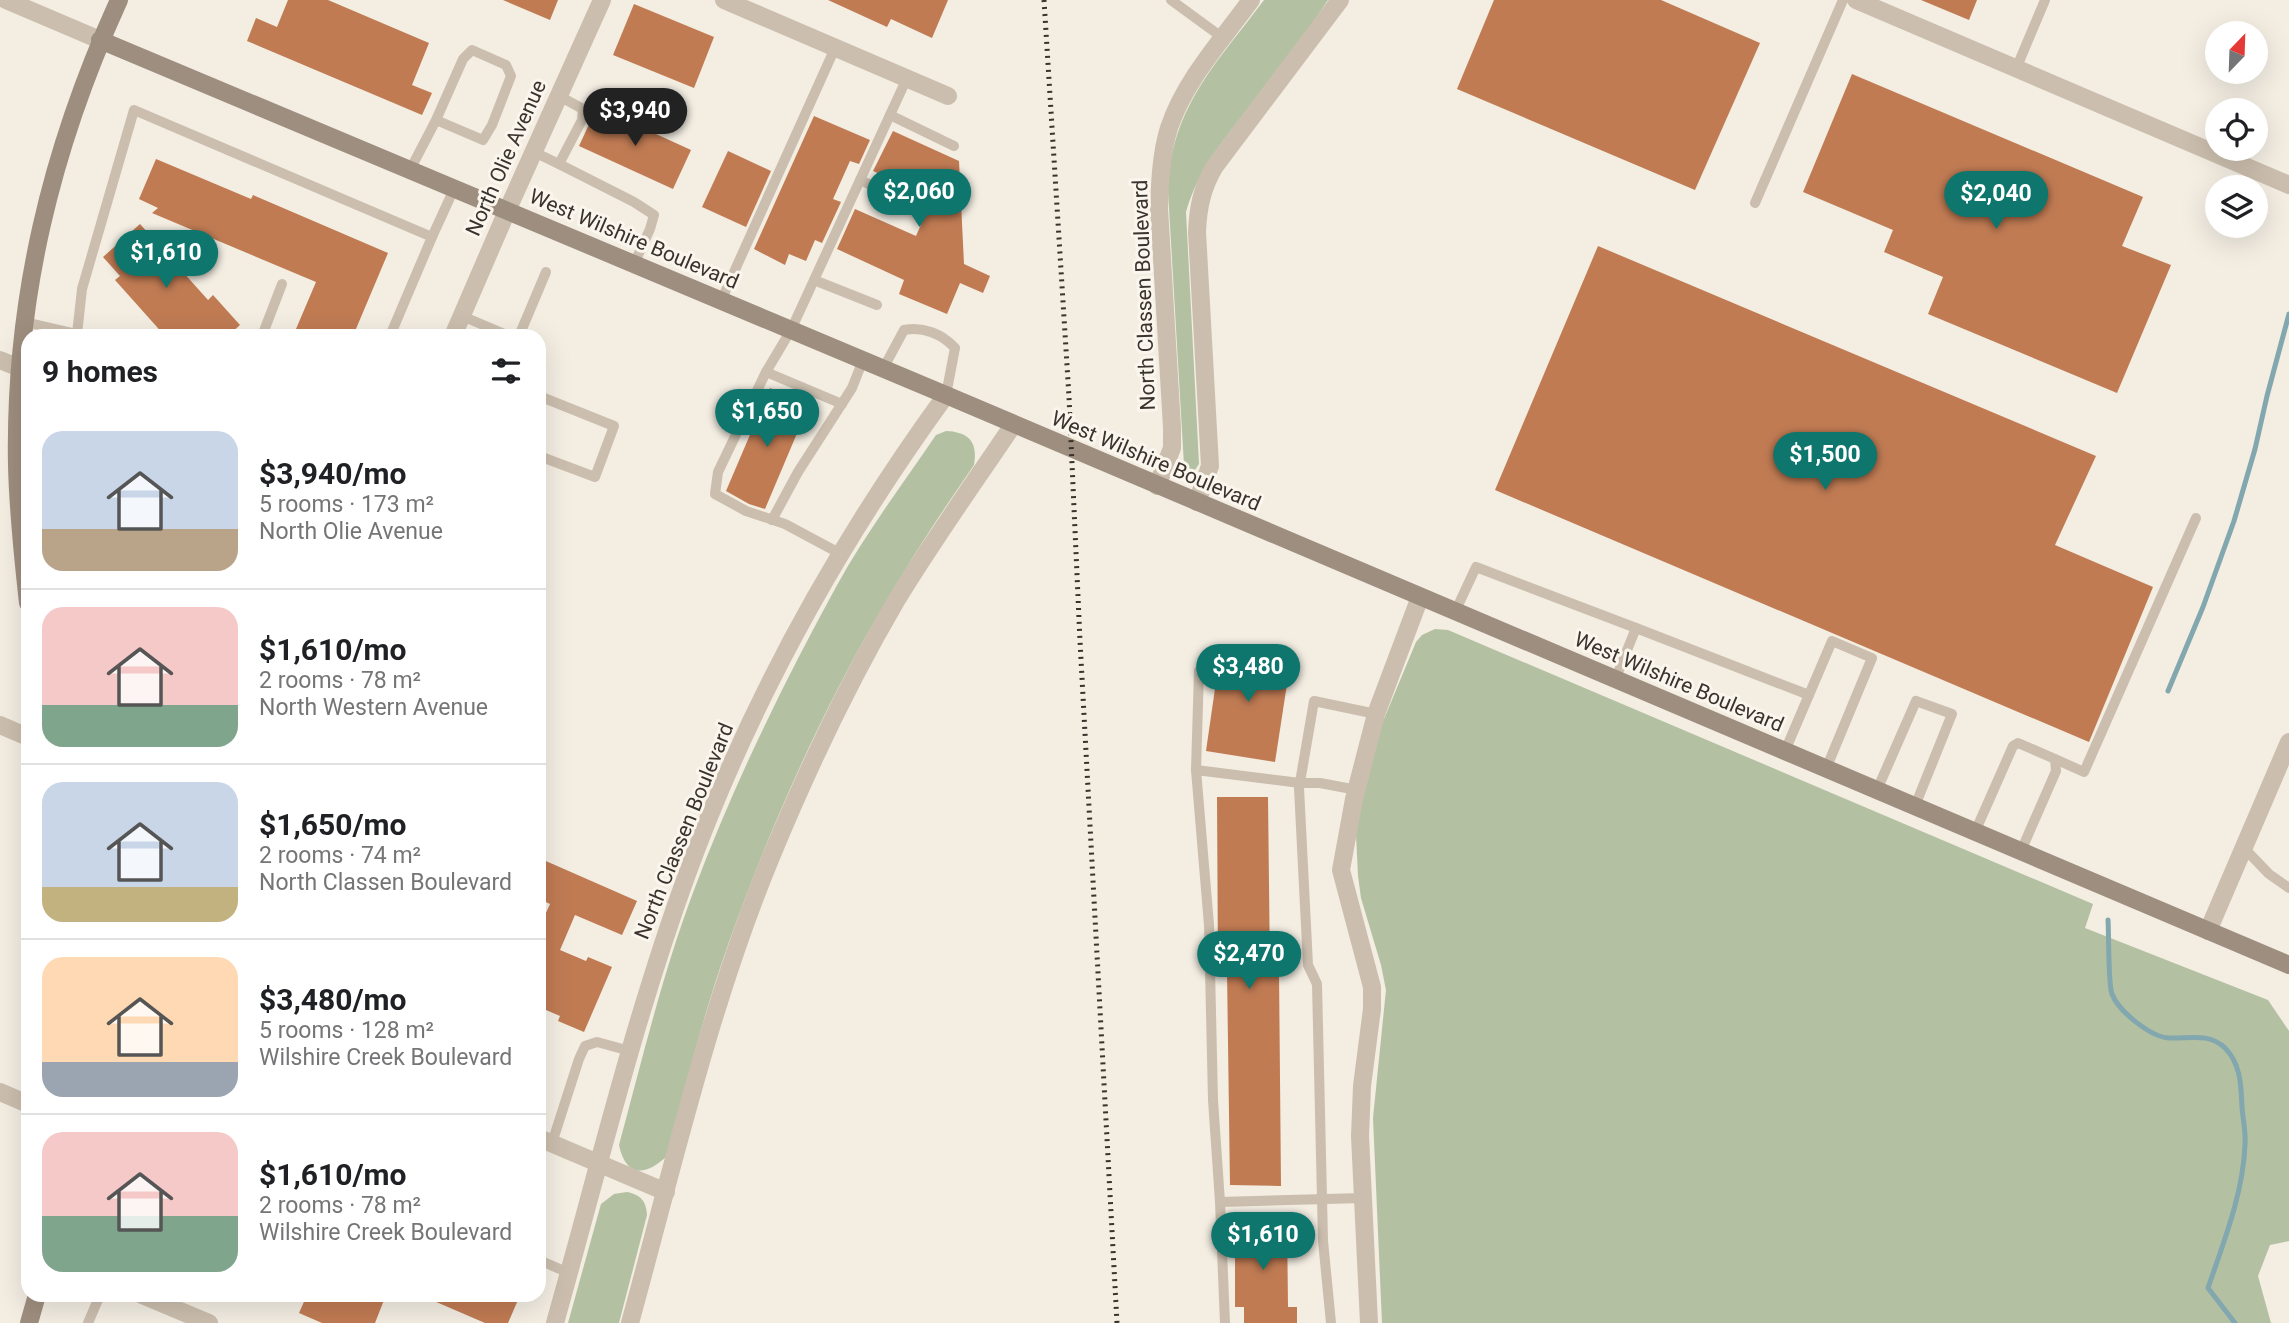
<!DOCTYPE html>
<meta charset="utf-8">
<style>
:root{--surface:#fff;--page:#f6f6f6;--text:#202124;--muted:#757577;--line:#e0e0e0;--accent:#0f766e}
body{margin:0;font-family:Roboto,sans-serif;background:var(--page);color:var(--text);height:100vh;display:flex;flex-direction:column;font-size:26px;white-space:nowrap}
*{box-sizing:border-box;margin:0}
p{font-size:23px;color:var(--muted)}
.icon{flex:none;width:38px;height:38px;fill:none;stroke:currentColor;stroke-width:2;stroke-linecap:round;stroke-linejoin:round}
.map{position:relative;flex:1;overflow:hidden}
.sheet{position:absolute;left:21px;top:329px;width:525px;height:973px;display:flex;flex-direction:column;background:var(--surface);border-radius:21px;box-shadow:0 7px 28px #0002}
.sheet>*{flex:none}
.needle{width:46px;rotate:23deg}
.buttons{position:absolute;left:2205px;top:21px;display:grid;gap:14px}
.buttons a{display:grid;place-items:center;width:63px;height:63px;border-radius:50%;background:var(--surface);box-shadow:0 7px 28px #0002;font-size:35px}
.price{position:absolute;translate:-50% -60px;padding:0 16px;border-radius:24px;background:var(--accent);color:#fff;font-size:23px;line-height:46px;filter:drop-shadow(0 2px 4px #0008)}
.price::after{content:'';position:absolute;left:50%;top:42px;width:21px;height:16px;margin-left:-10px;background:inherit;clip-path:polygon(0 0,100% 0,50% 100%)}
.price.selected{background:#222;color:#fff}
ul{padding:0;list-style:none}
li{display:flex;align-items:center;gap:21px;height:175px;padding:0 21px}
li+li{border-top:2px solid var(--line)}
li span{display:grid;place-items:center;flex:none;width:196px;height:140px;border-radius:21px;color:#555}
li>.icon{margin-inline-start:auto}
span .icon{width:84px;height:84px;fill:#fffc;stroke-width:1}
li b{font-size:30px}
h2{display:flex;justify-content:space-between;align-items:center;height:84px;padding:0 21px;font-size:30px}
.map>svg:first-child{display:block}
</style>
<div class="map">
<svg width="2289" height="1323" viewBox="0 0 2289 1323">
<rect width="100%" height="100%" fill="#f3ede2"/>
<g fill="#b3c1a2">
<path d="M1264,0H1328C1304,37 1277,71 1250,106C1224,139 1198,170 1186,212L1199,464L1193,473L1184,465L1168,191C1170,108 1217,63 1264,0Z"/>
<path d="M946,431C969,432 978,442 974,465C950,500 926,535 904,572C833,685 774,816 729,942C704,1012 686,1084 667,1156C646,1176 626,1178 619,1145C642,1060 663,972 694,890C733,786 783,684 836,587C865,534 902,485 936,435Z"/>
<path d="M1435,629L1448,630L2093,904L2085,928L2268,1000L2289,1031V1241L2270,1245L2258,1276L2271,1323H1382L1373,1118L1386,990L1381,965L1361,898L1358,876L1356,834L1358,812L1374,743L1416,642L1422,635Z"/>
<path d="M627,1192C641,1195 646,1201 647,1215L619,1323H568L601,1204L614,1194Z"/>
</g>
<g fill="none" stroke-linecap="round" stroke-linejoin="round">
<g stroke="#82a7ae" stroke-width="5">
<path d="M2168,691L2203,607L2234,521L2255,449L2267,396L2289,314"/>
<path d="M2108,920C2109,935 2108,984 2112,994C2119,1012 2151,1037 2169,1038C2188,1039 2209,1032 2225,1048C2241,1064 2241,1086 2242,1107C2243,1120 2246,1132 2245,1145C2243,1194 2224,1241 2208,1288L2235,1323"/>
</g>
</g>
<g fill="#c07b53">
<path d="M288,0H328L429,43L412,85L432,93L422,115L247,41L256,18L277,27Z"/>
<path d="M503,0H558L550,20Z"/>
<path d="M828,0H948L932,38L891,19L887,27Z"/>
<path d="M1494,0H1661L1760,43L1695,190L1457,89Z"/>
<path d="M1921,0H1977L1969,20Z"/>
<path d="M634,4L714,37L694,88L613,55Z"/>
<path d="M1852,74L2143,197L2122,246L2171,265L2117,393L1928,314L1943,277L1884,252L1893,230L1803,192Z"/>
<path d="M597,107L691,150L673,189L579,146Z"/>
<path d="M814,116L870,140L859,164L850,161L833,199L841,202L822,243L815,240L806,261L789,254L785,265L754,249Z"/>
<path d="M893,131L959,161L964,264L990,276L983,293L960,283L947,314L899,294L904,280L837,249L855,209L916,236L933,197L873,171Z"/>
<path d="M728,151L771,171L746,227L702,207Z"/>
<path d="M156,159L251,199L253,195L388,253L353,336H293L316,282L152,213L158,208L139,199Z"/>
<path d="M140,224L208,300L213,295L240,325L228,336H165L115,280L120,276L103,257Z"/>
<path d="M1598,246L2096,456L2055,545L2153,587L2089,742L1495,490Z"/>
<path d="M770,388L809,405L765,509L749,504L726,491Z"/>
<path d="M1221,647L1291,658L1275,762L1206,751Z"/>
<path d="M1217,797H1268L1270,971H1279L1281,1186L1230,1185L1227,971H1218Z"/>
<path d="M539,858L637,901L622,935L575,915L560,950L586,961L588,957L612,967L584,1032L558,1021L560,1016L539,1007V928L550,904L539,899Z"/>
<path d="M1235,1220H1287L1288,1307H1297V1323H1244V1307H1235Z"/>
<path d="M307,1295H386L375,1323H322L299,1313Z"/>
<path d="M420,1295H507L518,1300L508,1323H485Z"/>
</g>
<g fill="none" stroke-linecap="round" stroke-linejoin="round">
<g stroke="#cbbeae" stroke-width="10">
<path d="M1171,0L1223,38"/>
<path d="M2016,69L2045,0"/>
<path d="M559,96L583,109L582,120L559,164L634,202L654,215L650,229L634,264"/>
<path d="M890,115L954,146"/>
<path d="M534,152L559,164"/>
<path d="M410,170L436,120L483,140L492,125L511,76L506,65L472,50L463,59L436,120"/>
<path d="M860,180L919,207"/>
<path d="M1755,203L1843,0"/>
<path d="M432,237L454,189"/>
<path d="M814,280L877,305"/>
<path d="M721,301L835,48"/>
<path d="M462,316L509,336"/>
<path d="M25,322L77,334L82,289L134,110L432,237L390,336"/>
<path d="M262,336L282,284"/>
<path d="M519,336L546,272"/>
<path d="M883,369L904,330C923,326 942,334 955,348L946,395"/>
<path d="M766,372L842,404"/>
<path d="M539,396L614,426L595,477L539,456"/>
<path d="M772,520L798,472L852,388L863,360"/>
<path d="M841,554L785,524L746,511L715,494L718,472L766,372L791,330L907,78"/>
<path d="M1455,612L1476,567L1636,628"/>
<path d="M1615,680L1636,628L1809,695"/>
<path d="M1785,751L1832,641L1872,658L1826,769"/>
<path d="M2055,759L2084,772L2196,518"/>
<path d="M1196,770L1199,671"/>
<path d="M1877,790L1916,701L1952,714L1915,806"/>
<path d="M1975,832L2013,746L2018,743L2055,759L2056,771L2021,851"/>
<path d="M2244,848L2269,874L2289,888"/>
<path d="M552,1143L579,1059L585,1046L597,1042L630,1051"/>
<path d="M1220,1202L1363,1198"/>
<path d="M539,1260L569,1273"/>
<path d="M88,1323L100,1295"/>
<path d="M1225,1323L1220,1202L1213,1100L1209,925L1196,770L1300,783H1320L1357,790"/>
<path d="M1331,1323L1323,1241L1317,984L1308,965L1299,788L1314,701L1376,714"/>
</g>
<g stroke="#cbbeae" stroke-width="18">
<path d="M724,0L948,96"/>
<path d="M1856,0L2289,185"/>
<path d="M453,336L507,211L602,0"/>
<path d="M0,360L20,368"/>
<path d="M0,725L28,737"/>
<path d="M0,1092L28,1104"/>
<path d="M539,1138L666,1192"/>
<path d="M142,1295L209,1323"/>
<path d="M1369,1323L1360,1136L1362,1086L1372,1009V987L1341,870L1354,799L1376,714L1420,597"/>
</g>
<g stroke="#cbbeae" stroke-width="18">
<path d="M6,0L100,40"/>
<path d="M1157,486L1172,448V427L1159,208C1160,181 1161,154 1169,128C1185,80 1222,40 1251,0"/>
<path d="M1197,502L1210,466L1197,232C1198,207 1202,188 1215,166L1340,0"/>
<path d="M2208,931L2289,742"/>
<path d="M555,1323C597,1174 633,1023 686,877C748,706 839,542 946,395"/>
<path d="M630,1323C673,1167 709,1007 771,857C807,770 848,683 896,601C933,540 974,483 1013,425"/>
</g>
<g stroke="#9e8e7f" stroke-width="18">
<path d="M100,40L946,395L2289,965"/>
<path d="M28,603C23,558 18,511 17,465C14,301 51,149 119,0"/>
<path d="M29,1323L37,1295"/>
</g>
<path stroke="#3a322c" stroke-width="5" stroke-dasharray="2 5" stroke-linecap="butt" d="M1044,0L1069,397L1080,641L1117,1323"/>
</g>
<g text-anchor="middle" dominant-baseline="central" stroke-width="6" stroke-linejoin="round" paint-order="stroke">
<g font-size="21" fill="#3a322c" stroke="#faf6ee">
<text transform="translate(506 158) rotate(-66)">North Olie Avenue</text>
<text transform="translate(634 239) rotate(23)">West Wilshire Boulevard</text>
<text transform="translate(1144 295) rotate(-92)">North Classen Boulevard</text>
<text transform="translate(1156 461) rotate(23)">West Wilshire Boulevard</text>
<text transform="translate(1679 682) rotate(23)">West Wilshire Boulevard</text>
<text transform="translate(684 831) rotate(-68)">North Classen Boulevard</text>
</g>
</g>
</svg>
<div class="buttons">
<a><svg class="needle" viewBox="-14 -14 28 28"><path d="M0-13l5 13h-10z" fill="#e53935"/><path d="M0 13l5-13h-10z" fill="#757577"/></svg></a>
<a><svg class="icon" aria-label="locate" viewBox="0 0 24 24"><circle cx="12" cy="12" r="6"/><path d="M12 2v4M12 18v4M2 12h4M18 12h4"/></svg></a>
<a><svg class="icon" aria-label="layers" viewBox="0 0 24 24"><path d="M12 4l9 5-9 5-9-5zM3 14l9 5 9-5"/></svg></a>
</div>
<b class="price selected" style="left:635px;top:148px">$3,940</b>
<b class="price" style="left:919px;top:229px">$2,060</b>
<b class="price" style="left:1996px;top:231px">$2,040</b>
<b class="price" style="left:166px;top:290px">$1,610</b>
<b class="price" style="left:767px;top:449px">$1,650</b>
<b class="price" style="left:1825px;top:492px">$1,500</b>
<b class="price" style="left:1248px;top:704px">$3,480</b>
<b class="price" style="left:1249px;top:991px">$2,470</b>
<b class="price" style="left:1263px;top:1272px">$1,610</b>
<section class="sheet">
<h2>9 homes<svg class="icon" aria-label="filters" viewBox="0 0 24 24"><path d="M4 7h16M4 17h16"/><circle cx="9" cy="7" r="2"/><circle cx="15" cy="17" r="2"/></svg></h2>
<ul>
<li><span style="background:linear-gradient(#c9d6e8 70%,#b9a48a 0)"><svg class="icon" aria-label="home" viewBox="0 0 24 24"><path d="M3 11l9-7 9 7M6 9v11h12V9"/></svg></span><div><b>$3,940/mo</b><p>5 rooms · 173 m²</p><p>North Olie Avenue</p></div></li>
<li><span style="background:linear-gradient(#f6c9c9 70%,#7fa58c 0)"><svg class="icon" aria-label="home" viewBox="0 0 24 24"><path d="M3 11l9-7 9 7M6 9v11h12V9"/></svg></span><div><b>$1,610/mo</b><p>2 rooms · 78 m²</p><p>North Western Avenue</p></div></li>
<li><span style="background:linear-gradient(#c9d6e8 75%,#c2b280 0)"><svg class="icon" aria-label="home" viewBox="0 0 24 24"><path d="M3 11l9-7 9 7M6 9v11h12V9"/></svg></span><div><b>$1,650/mo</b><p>2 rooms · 74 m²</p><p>North Classen Boulevard</p></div></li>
<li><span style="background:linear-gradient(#ffd9b3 75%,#9aa5b1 0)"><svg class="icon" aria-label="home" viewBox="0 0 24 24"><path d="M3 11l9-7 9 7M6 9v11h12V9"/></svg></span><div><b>$3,480/mo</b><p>5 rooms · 128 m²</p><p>Wilshire Creek Boulevard</p></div></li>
<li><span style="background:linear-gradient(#f6c9c9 60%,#7fa58c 0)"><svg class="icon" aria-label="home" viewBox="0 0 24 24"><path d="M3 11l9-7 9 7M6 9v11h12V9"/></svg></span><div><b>$1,610/mo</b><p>2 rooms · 78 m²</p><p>Wilshire Creek Boulevard</p></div></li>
</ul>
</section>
</div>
